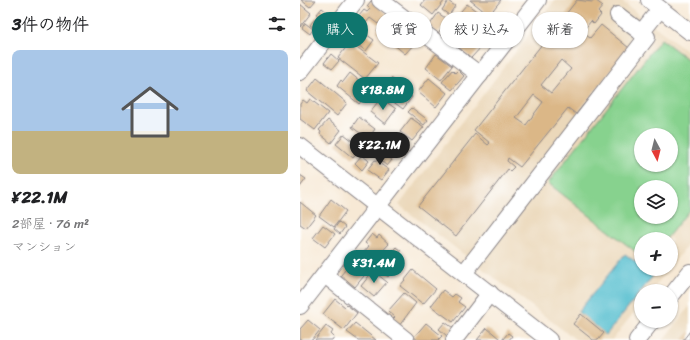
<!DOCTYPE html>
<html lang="ja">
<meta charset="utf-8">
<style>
:root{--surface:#fff;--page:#f2f2f2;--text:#202124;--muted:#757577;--accent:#0f766e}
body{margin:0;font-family:Sriracha,"Klee One",sans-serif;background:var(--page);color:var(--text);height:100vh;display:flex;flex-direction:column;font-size:15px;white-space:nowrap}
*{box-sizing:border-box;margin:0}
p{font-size:13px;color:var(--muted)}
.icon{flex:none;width:22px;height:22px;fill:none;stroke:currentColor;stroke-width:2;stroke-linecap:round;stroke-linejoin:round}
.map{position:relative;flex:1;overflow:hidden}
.drawer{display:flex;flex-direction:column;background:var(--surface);width:300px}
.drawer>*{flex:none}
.top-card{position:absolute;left:12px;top:12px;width:318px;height:36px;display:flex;gap:8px}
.needle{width:26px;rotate:173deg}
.fabs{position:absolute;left:334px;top:128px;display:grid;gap:8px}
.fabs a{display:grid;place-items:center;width:44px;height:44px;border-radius:50%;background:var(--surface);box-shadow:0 1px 3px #0004;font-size:20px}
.price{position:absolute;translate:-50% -34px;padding:0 9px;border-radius:14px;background:var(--accent);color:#fff;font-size:13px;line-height:26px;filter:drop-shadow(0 1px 2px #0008)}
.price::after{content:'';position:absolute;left:50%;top:24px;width:12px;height:9px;margin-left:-6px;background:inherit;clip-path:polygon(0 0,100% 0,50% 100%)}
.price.on{background:#222;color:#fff}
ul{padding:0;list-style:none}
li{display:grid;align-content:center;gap:8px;height:212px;padding:0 12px}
li span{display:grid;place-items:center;height:124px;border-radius:8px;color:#555}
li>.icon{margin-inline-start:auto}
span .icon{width:72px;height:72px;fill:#fffc;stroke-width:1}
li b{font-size:17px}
h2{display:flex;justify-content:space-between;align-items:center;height:48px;padding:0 12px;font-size:17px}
.tag{padding:0 14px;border-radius:18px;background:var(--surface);box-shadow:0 1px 3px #0004;font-size:14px;line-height:36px}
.tag.on{background:var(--accent);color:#fff}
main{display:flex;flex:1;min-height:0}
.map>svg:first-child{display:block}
</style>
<main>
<section class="drawer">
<h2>3件の物件<svg class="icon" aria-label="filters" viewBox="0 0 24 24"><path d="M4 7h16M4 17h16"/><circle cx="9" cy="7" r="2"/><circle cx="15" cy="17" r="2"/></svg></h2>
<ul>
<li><span style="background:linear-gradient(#a9c7e8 65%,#c2b280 0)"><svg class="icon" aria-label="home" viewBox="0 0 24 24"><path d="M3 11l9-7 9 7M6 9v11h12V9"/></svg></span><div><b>¥22.1M</b><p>2部屋 · 76 m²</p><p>マンション</p></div></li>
</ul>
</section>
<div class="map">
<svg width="390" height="340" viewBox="0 0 390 340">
<rect width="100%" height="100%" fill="#fff"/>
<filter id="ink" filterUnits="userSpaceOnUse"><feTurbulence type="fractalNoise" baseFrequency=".025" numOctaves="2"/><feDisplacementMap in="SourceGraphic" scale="8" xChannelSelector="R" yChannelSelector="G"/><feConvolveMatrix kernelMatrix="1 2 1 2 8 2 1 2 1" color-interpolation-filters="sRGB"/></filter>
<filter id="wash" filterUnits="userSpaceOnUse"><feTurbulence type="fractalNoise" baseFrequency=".012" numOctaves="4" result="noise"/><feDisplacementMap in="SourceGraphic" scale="16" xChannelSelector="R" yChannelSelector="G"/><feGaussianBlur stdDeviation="0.9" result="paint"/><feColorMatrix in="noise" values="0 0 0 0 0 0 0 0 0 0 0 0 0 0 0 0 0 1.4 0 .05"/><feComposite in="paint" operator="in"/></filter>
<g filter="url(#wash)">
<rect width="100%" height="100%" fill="#f7e9d5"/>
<g fill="#ebd8ba" fill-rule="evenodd">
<path d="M255,0H320L390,53V242L371,266V239H341V269H369L351,291H341V304L312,340H276L99,205ZM341,135H371V165H341ZM341,187H371V217H341Z"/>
<path d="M390,306V340H363Z"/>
</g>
<path fill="#87d28e" stroke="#547a64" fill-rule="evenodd" d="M361,39L390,61V209L366,239H341V256L248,183ZM341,135H371V165H341ZM341,187H371V217H341Z"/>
<path fill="#52bdce" stroke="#3a7084" d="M325,254L341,266V269H344L353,276L306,335L278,312Z"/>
<g id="blocks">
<g fill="#dbb787" fill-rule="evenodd">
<path d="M1,0H16L10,7Z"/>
<path d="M125,0H145L133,15L121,5Z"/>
<path d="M170,0H201L189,15Z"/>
<path d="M277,0L293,2L295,0L303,6L298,12L301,15L294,24L291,21L282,32L290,38L301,25L329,48L276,114L268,108L220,167L208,158L207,161L214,167L210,171L208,169L156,236L118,206L175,134L188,145L190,143L174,130ZM261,60L271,69L251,93L241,85ZM234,95L243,102L226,125L216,118Z"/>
<path d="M71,1L87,14L78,24L70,18L66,23L58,17L64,10L67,12L70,9L67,6Z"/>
<path d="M148,1L155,6L149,15L142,10Z"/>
<path d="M0,4L11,13L0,27Z"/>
<path d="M167,4L188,20L180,31L178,29L174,33L155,18Z"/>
<path d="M22,8L28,13L24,19L17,14Z"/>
<path d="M138,13L148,20L138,33L129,26Z"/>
<path d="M17,16L23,21L16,29L10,25Z"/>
<path d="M88,17L96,23L94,25L99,30L90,41L77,31Z"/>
<path d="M5,23L13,29L10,34L2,28Z"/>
<path d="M55,26L74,40L66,51L47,37Z"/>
<path d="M104,27L113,34L111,37L116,42L105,54L91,42Z"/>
<path d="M161,27L183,45L171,58L150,40Z"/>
<path d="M186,29L195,36L189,44L179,37Z"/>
<path d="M50,42L78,63L65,79L38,58Z"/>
<path d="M31,54L39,61L32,69L24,63Z"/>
<path d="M136,54L152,66L141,80L126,68Z"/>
<path d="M152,70L155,73L158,70L164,76L152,90L142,82Z"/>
<path d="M50,73L71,90L59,104L37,86L41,80L43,82Z"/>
<path d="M17,78L47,103L37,116L7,91Z"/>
<path d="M91,78L106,89L104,91L112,97L103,109L80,92Z"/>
<path d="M129,78L147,93L136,107L118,92Z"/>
<path d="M81,98L96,109L85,124L70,112Z"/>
<path d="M10,99L28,113L15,130L0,119V104L3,100L7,103Z"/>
<path d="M112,108L128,120L124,125L108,112Z"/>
<path d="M59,117L75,129L68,139L52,127Z"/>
<path d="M111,118L124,127L112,141L100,132Z"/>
<path d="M28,120L41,130L31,143L20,134L21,132L19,130Z"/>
<path d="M44,134L62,148L53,158L36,144Z"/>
<path d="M87,136L101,146L93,157L79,146Z"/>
<path d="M69,145L75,149L69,156L64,151Z"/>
<path d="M82,152L92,160L87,166L81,161L79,163L89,170L81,180L67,170L75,160L77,161L79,159L77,157Z"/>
<path d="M62,155L69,161L62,170L55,163Z"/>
<path d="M0,175L6,179L0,187Z"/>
<path d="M31,199L46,211L34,227L19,216Z"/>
<path d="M0,202L16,215L6,228L0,224Z"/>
<path d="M39,222L45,227L40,234L34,229Z"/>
<path d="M23,225L35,234L25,247L13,238Z"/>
<path d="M72,234L77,238L79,235L89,244L74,260L64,252L69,246L65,243Z"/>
<path d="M96,247L101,251L96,257L101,262L88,277L76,267L88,252L90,253Z"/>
<path d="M54,259L68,271L55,287L41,275Z"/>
<path d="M113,270L136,289L123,304L100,286Z"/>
<path d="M73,271L87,282L74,297L61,286Z"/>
<path d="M143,290L152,297L155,294L161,298L158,302L165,307L153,322L131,306Z"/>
<path d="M104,293L116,303L99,326L92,320L95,317L88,311Z"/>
<path d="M35,299L45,307L47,305L57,313L44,330L23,314Z"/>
<path d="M281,314L304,333L298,340H293L273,324Z"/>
<path d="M8,320L20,330L12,340H0V329Z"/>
<path d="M145,322L153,328L147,336L139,329Z"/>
<path d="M55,323L76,340H58L47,332Z"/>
<path d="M126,323L142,336L138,340H118L114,337Z"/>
<path d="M26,326L33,331L31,334L34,337L32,340H15Z"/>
<path d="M187,328L200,339L199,340H177Z"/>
<path d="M390,331V340H383Z"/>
<path d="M208,333L212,336L209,340H202Z"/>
</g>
</g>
</g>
<g filter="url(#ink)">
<use href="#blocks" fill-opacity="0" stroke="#8c8688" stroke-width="1"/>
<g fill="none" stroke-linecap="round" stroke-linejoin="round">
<defs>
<g id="minor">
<path d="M80,0L180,75"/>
<path d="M349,0L390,32"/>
<path d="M341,33L360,9"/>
<path d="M0,72L56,0"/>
<path d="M0,146L249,340"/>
<path d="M164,273L347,37L318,15"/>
<path d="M25,275L106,340"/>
<path d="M371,296L390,272"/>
<path d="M0,306L238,0"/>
<path d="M154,340L190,293"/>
<path d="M337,340L352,321"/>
</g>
</defs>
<use href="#minor" stroke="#8c8688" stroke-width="18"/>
<use href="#minor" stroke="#fff" stroke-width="16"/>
</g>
</g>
</svg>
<div class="fabs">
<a><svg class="needle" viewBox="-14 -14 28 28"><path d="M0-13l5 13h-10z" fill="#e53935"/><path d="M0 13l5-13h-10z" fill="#757577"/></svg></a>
<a><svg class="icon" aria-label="layers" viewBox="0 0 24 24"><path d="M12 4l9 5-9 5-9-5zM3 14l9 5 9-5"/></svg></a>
<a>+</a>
<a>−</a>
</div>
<b class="price" style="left:83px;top:111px">¥18.8M</b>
<b class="price on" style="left:80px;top:166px">¥22.1M</b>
<b class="price" style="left:74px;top:284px">¥31.4M</b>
<div class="top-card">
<a class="tag on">購入</a>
<a class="tag">賃貸</a>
<a class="tag">絞り込み</a>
<a class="tag">新着</a>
</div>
</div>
</main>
